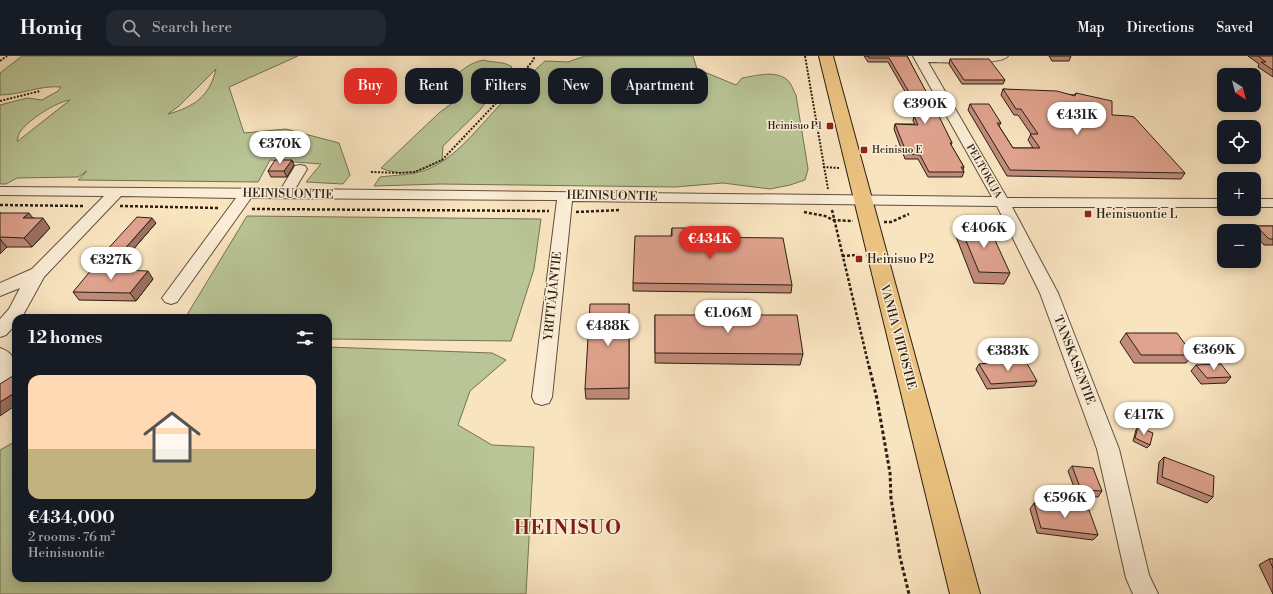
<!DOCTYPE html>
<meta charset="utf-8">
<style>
:root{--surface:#171b24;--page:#242831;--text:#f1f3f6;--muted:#9ea1a6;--line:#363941;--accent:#d93025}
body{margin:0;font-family:"Libre Bodoni",serif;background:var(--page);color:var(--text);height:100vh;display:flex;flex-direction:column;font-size:15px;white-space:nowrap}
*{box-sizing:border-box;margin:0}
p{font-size:13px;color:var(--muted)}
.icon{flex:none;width:22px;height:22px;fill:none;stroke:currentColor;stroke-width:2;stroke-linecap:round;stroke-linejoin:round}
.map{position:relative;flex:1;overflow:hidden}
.drawer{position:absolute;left:12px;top:258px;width:320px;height:268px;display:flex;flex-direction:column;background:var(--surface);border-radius:12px;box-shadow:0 2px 10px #0003}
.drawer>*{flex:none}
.guide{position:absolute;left:344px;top:12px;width:380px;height:36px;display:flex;gap:8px}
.needle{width:26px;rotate:144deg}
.buttons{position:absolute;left:1217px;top:12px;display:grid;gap:8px}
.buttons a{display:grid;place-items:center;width:44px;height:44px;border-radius:8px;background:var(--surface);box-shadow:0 2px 10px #0003;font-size:20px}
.price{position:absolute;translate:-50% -34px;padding:0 9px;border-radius:14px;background:#fff;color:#222;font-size:13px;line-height:26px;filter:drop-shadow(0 1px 2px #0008)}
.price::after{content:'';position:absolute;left:50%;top:24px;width:12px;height:9px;margin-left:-6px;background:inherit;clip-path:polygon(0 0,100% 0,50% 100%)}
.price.current{background:var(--accent);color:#fff}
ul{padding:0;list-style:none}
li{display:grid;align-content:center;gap:8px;height:212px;padding:0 16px}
li span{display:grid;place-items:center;height:124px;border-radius:12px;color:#555}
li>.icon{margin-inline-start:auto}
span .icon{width:72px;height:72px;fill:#fffc;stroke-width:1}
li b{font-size:17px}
h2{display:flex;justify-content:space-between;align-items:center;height:48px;padding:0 16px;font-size:17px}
.pill{padding:0 14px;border-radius:12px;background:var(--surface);box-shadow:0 2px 10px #0003;font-size:14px;line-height:36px}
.pill.current{background:var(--accent);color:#fff}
header{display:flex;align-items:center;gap:24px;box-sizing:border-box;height:56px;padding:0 20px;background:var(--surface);border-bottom:1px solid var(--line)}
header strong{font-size:19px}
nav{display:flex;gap:22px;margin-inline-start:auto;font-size:14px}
.search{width:280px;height:36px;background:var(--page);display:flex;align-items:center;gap:10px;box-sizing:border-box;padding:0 14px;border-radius:12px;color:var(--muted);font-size:15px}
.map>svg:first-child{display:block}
</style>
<header>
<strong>Homiq</strong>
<div class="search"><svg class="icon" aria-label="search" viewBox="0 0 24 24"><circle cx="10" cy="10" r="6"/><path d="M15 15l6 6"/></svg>Search here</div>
<nav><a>Map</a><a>Directions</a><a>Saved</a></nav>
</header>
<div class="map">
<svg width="1273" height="538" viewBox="0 0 1273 538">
<rect width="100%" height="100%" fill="#f9e4c0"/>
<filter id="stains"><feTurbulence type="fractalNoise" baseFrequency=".005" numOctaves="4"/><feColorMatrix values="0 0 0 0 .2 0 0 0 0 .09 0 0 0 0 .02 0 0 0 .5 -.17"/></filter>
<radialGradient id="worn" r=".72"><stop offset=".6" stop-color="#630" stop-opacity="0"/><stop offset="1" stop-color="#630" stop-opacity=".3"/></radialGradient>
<g fill="#b9c596" stroke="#727254" fill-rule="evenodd">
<path d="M22,0H298L229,31L244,77L286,73L339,87L350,119L343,128L306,126L321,108L270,104L258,126L78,124L87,115L78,121L17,122L6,128H0V49L27,42L42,44L58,35L61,31C40,29 21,39 0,39V17ZM216,13C210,40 194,51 168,58L179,50ZM70,44L18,85H17C18,83 18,79 20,76C28,64 56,46 70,44Z"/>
<path d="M585,0H693L697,13L736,29L742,22C755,20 774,14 786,23C791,26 793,34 796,39L808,113L805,124L790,129L770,133L723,127L675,131L440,128L374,130L380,121C395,119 412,119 426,114C456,102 477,73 499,50C514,34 529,19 545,5L568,6Z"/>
<path d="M483,4C493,7 504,5 512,11L498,24L494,35L480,54L443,90L442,104C422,116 403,121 381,112L439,57L455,45L461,37L447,32C455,18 468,7 483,4Z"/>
<path d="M247,160L541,163L534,213L511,285L328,283V262H185Z"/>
<path d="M328,291L492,297L506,304L470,335L458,369L492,389L534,391L526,538H0V394L16,385V522H328Z"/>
</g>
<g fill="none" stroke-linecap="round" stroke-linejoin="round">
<defs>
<g id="minor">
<path d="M913,0H1008C1000,10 943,6 928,6L1007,142L1224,143V151H1012L1058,237L1119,393L1149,519L1158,538H1133L1126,522L1097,393L1040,237L997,150L572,145L552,341L549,347L542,349L535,347L532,341L557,144L251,142L177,246L171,248L165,246L162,242L165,238L236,142L121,140L44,221L22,261L16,262V268L6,279L0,281V263L9,253L20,232L0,240V227L32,213L104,140L0,139V131L281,133L295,110L300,109L305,110L307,113L295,133L992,141Z"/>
<rect x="1254" y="143" width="19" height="8"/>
<path d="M0,292C15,297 16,307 16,321L7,329L0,331Z"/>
</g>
<path id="major" d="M819,0H833L980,538H950Z"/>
</defs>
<use href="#minor" stroke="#5e503e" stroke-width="2"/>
<use href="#major" stroke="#2a1f12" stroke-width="2"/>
<g stroke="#2a1f12" stroke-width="2" stroke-dasharray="2 1.5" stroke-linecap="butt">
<path d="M805,0L828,133"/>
<path d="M0,5L7,0"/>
<path d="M0,45L40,35"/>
<path d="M823,111L839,112"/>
<path d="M371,116L400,117L415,116L442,104L516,26L534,3L533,0"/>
</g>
<g stroke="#2a1f12" stroke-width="2.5" stroke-dasharray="3 2" stroke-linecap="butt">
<path d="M0,149L83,150"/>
<path d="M120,150L219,152"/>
<path d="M252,153L549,155"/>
<path d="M832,154L869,311"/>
<path d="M576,156L621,154"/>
<path d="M804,156L825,160L833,164L853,165"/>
<path d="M1226,158H1251"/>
<path d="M884,166H891L909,158"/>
<path d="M842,200L857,199L859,203"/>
</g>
<path stroke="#2a1f12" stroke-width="3" stroke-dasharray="3.5 2.5" stroke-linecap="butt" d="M869,310L877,343L890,417L891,442L900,501L909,538"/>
<use href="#minor" fill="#fbedd6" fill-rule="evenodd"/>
<use href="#major" fill="#ecc280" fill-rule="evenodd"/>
</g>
<g fill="#c08b7a" stroke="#2a1f12">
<path d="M864,0H907L952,87L951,89L964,111L963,114L964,116L962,121H928L918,103H905L894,73L895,68H915L913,65L914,60H919L888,6H868Z"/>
<path d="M1049,0H1071L1069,5H1052Z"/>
<path d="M1248,0H1273V21L1258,11L1259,8Z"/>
<path d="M950,3L1005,24L1003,28H962L949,8Z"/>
<path d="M1003,33L1074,39L1076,37L1112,59L1185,117L1181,123L1007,120L968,54L970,48L1001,67L999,70L1013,92H1033L1028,84L1031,78L1018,59H1014L1001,39Z"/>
<path d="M292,104L294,109L287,121H271L268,115Z"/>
<path d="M0,157L34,162L50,172L32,191H7L0,198Z"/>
<path d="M156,167L125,203L109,202L105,196Z"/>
<path d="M959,168L1010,217L1004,228L974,227L955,178Z"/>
<path d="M1256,170H1273V189H1264L1254,178V175H1252Z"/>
<path d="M672,172L688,181L792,229L791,237L633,235V227L671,180Z"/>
<path d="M153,223L136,245L79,244L73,236Z"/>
<path d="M629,248V343H586L585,333Z"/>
<path d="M655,259L803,298L800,309L655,307Z"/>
<path d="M1126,277L1193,299L1186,307H1134L1120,286Z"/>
<path d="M979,308L1037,325L1034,330L987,333L976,313Z"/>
<path d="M1196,309L1231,321L1226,327L1201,328L1191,315Z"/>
<path d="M1138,371L1150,389L1147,392L1133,385L1136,374Z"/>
<path d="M1164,401L1213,441L1207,447L1157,427L1159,406Z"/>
<path d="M1072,410L1102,435L1098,441L1077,439L1068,415Z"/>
<path d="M1034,447L1098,479L1093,484L1037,477L1030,453Z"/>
<path d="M1269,503H1273V538L1259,509Z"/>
</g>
<g fill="#9c7163" stroke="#2a1f12">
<path d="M292,104L294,109L287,121L284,115Z"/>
<path d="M29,157L36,166L23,162Z"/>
<path d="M43,162L50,172L32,191L24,182Z"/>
<path d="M152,162L156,167L125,203L121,197Z"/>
<path d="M0,183L7,191L0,198Z"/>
<path d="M148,215L153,223L136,245L130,237Z"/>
<path d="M16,336V349L0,360V346Z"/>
</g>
<g fill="#dfa28e" stroke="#2a1f12">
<path d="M868,0H907L936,54L952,87H950L964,111H961L964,116H929L920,99L907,98L895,68L918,69L914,60H923L889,2H869Z"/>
<path d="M1258,0H1273V14L1261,6H1266Z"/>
<path d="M950,3H989L1005,24H964Z"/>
<path d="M1003,33L1057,35L1075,40L1076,37L1112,45V59L1129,60L1134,61L1185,117L1010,114L970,48H989L1001,67H997L1013,92H1040L1030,78H1038L1021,53H1016Z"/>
<path d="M275,104H292L284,115H268Z"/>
<path d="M0,157H29L23,162H43L24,182L0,181Z"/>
<path d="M137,161L152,162L121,197L105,196Z"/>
<path d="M959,168L988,169L1010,217L979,216Z"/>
<path d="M1256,170H1273V183H1269Z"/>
<path d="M672,172H688V181L783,182L792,229L633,227L635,180H672Z"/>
<path d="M92,213L148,215L130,237L73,236Z"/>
<path d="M590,248H629V332L585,333Z"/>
<path d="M655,259H797L803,298L655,297Z"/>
<path d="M1126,277H1177L1193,299H1141Z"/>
<path d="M1025,304L1037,325L991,328L979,308Z"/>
<path d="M1221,308L1231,321L1207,322L1196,309Z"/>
<path d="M16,318V336L0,346V328Z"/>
<path d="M1138,371L1153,377L1150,389L1135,382Z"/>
<path d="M1164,401L1214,420L1213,441L1162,421Z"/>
<path d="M1072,410L1093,412L1102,435L1081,434Z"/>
<path d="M1034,447L1089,454L1098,479L1041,472Z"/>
<path d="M1269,503H1273V512Z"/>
</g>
<g fill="#8f2418" stroke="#fbedd6" stroke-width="1.5">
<rect x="826" y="66" width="8" height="8" rx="2"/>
<rect x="860" y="90" width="8" height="8" rx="2"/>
<rect x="1084" y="154" width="8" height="8" rx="2"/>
<rect x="855" y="199" width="8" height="8" rx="2"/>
</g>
<g text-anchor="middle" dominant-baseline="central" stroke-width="3" stroke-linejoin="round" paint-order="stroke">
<g font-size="10" fill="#2a1f12" stroke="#fbedd6" text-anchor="end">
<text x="822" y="70">Heinisuo P1</text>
<text x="872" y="94" text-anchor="start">Heinisuo E</text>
</g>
<g font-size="10" fill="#2a1f12" stroke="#fbedd6">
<text transform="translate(984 115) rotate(60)">PELTOKUJA</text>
</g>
<g font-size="12" fill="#2a1f12" stroke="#fbedd6">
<text transform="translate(288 138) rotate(1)">HEINISUONTIE</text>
<text transform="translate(612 140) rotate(1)">HEINISUONTIE</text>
<text transform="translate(553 240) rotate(-84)">YRITTÄJÄNTIE</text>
<text transform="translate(898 281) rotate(75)">VANHA VIITOSTIE</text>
<text transform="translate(1074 304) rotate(69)">TANSKASENTIE</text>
</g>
<g font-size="12" fill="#2a1f12" stroke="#fbedd6" text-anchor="start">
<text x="1096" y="158">Heinisuontie L</text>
<text x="867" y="203">Heinisuo P2</text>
</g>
<g font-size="19" font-weight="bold" letter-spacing="1" fill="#7a1f14" stroke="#fbedd6">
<text x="568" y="472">HEINISUO</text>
</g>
</g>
<rect width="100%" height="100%" filter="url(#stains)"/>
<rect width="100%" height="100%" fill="url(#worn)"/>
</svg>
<div class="buttons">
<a><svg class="needle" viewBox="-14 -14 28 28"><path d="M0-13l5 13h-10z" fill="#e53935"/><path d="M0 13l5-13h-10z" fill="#9ea1a6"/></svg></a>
<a><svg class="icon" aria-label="locate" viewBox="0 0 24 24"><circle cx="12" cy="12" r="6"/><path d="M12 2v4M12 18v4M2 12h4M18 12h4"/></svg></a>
<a>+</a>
<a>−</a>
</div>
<b class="price" style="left:925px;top:69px">€390K</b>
<b class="price" style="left:1077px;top:80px">€431K</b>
<b class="price" style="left:280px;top:109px">€370K</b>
<b class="price" style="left:984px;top:193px">€406K</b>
<b class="price current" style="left:710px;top:204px">€434K</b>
<b class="price" style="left:111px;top:225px">€327K</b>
<b class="price" style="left:728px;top:278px">€1.06M</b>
<b class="price" style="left:608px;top:291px">€488K</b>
<b class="price" style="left:1214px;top:315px">€369K</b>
<b class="price" style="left:1008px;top:316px">€383K</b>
<b class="price" style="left:1144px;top:380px">€417K</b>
<b class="price" style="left:1065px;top:463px">€596K</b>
<div class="guide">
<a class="pill current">Buy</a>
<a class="pill">Rent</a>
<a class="pill">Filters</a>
<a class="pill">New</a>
<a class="pill">Apartment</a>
</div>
<section class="drawer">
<h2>12 homes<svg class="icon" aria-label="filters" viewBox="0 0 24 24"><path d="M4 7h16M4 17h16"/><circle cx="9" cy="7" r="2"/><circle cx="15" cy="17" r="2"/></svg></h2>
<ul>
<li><span style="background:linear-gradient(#ffd9b3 60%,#c2b280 0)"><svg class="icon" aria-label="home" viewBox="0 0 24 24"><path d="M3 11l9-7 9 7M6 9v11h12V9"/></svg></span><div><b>€434,000</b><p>2 rooms · 76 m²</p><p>Heinisuontie</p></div></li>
</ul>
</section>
</div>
